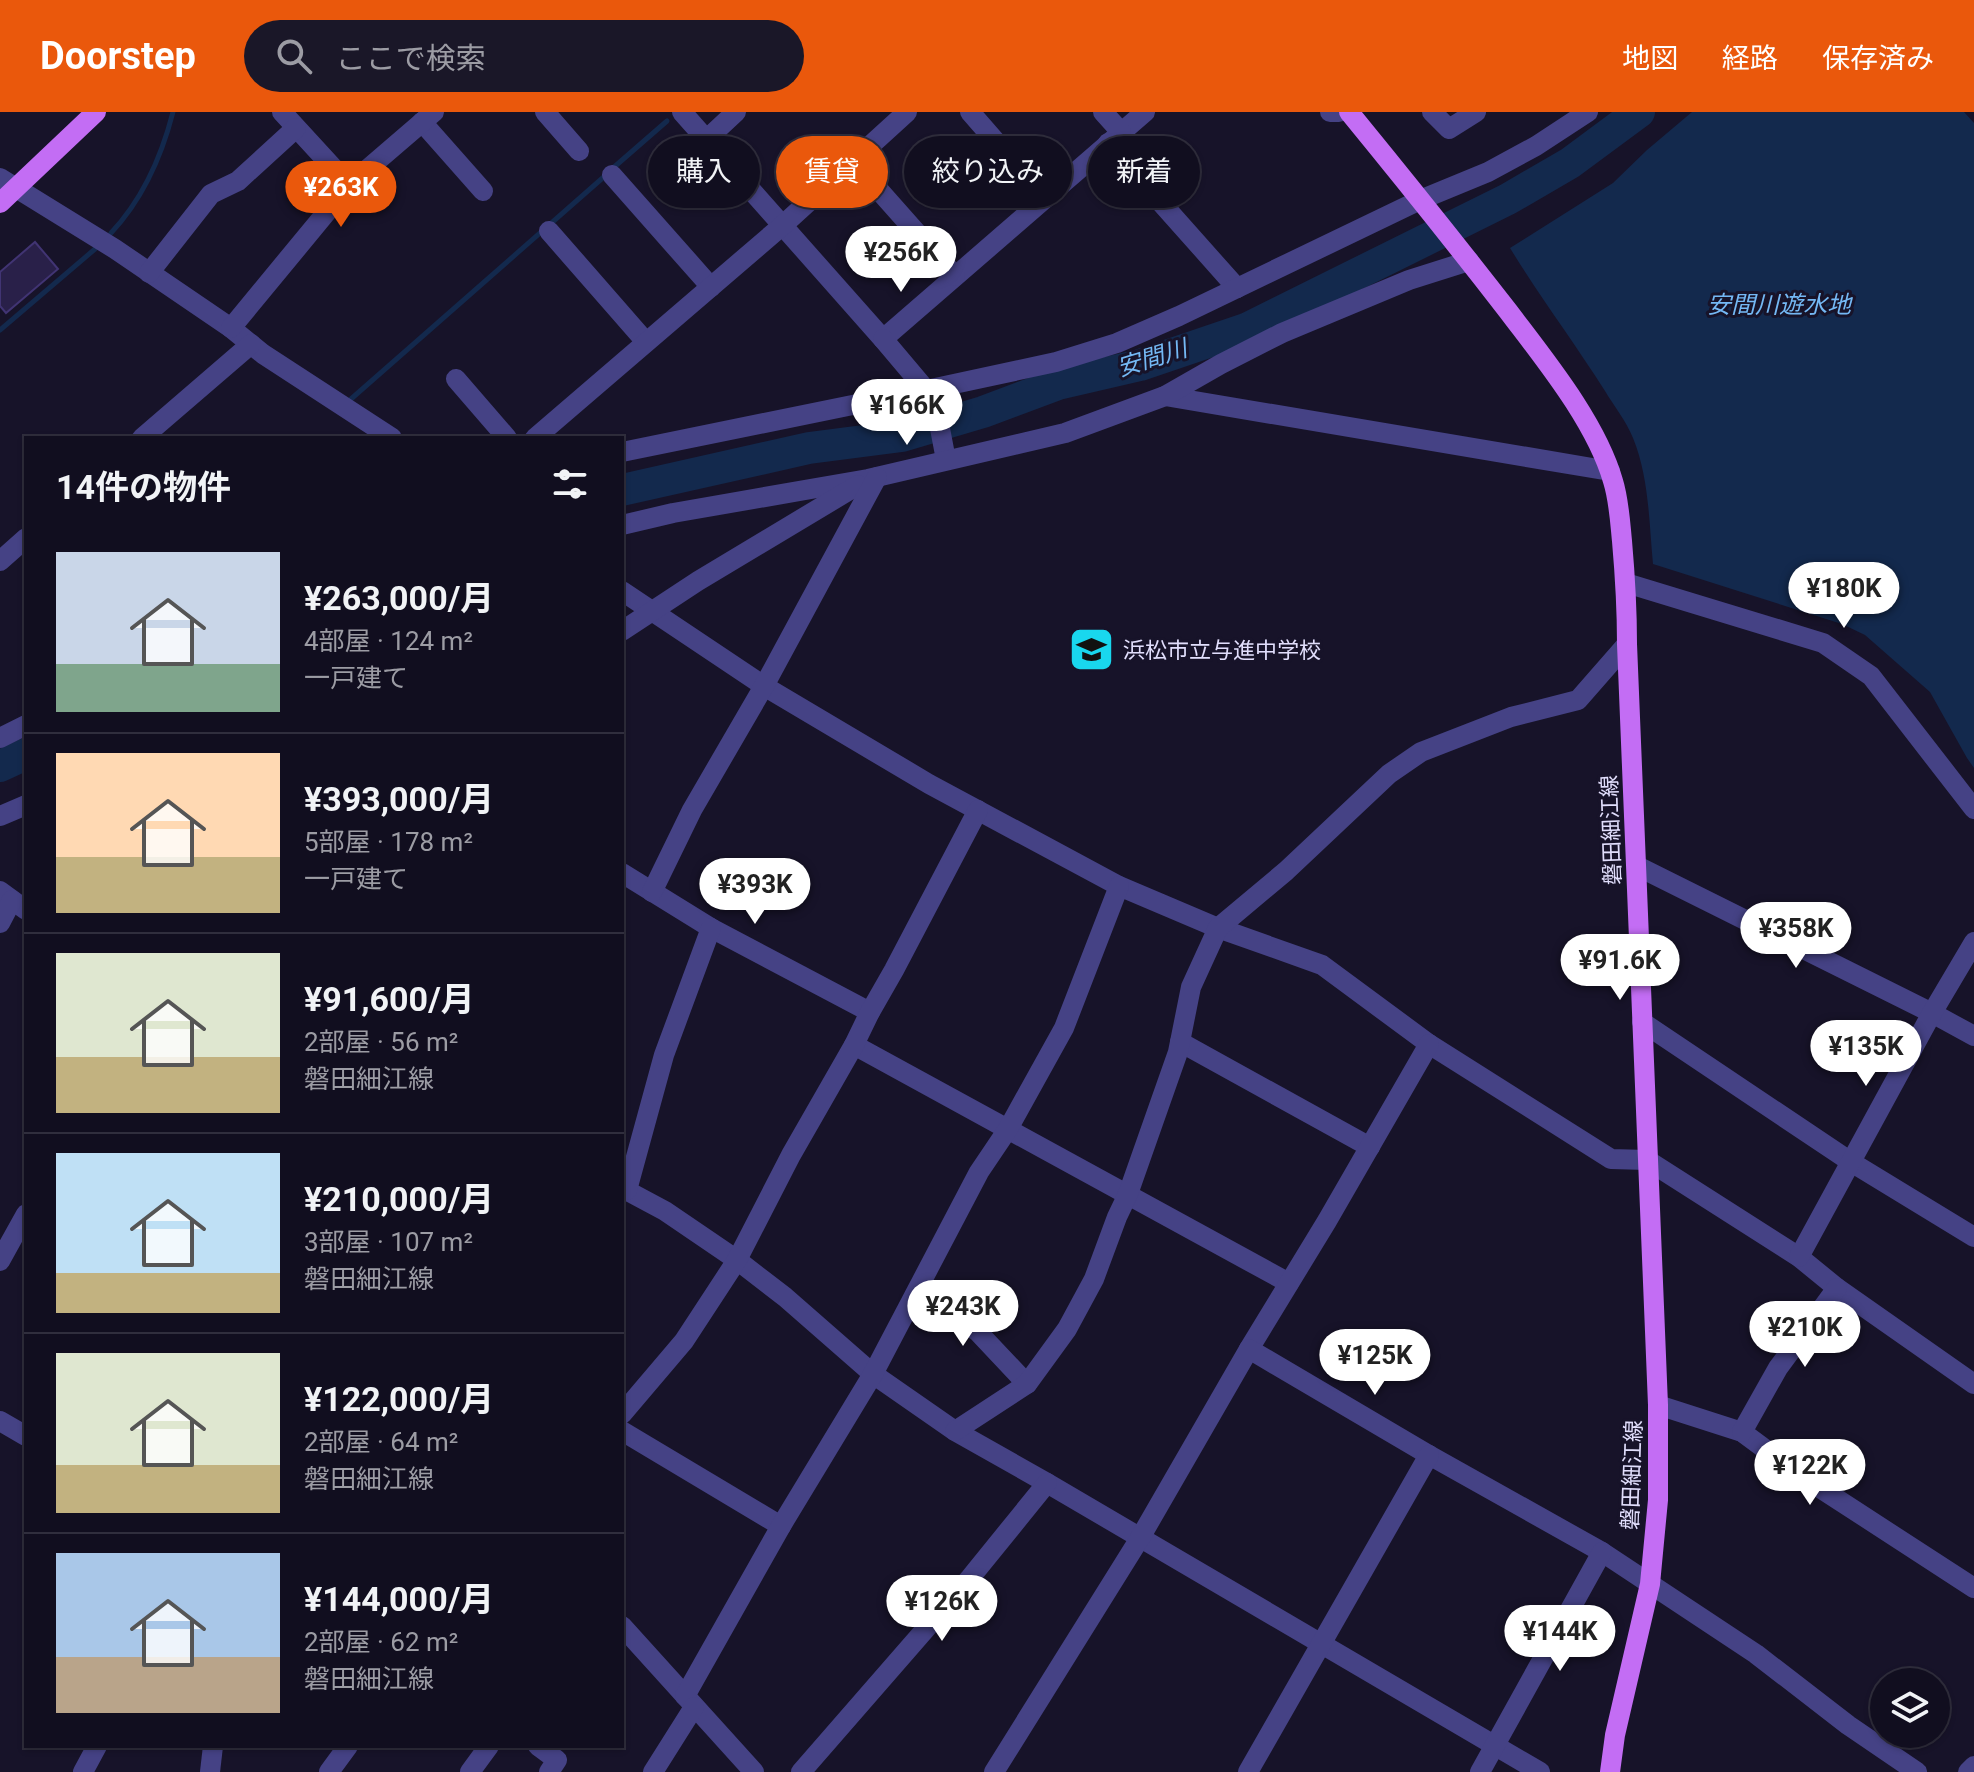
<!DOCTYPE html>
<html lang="ja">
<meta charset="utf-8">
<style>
:root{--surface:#110e1f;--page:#1a1728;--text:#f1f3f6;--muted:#9c9ca4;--line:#302e3d;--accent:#ea580c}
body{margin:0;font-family:Roboto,"Noto Sans JP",sans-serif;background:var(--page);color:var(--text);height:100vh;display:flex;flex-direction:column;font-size:30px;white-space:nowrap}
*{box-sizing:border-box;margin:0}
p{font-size:26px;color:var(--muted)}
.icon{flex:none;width:44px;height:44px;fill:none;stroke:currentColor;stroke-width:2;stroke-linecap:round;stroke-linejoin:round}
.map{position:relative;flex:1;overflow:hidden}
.details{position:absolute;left:24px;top:324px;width:600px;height:1312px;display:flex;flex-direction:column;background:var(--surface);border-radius:0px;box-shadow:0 2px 6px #0004,0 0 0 2px var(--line)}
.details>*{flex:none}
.top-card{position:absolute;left:648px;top:24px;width:760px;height:72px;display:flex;gap:16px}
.controls{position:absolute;left:1870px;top:1556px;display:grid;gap:16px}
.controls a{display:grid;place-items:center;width:80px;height:80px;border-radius:50%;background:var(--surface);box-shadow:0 2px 6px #0004,0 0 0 2px var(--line);font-size:40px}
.price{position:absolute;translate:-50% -68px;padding:0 18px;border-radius:28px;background:#fff;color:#222;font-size:26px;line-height:52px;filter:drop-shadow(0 2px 4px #0008)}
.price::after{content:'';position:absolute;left:50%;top:48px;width:24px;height:18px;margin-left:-12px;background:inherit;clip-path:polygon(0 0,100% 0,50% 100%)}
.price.current{background:var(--accent);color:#fff}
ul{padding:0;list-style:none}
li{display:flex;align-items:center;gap:24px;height:200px;padding:0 32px}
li+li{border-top:2px solid var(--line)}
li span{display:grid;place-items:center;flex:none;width:224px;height:160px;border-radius:0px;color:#555}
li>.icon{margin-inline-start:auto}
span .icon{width:96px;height:96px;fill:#fffc;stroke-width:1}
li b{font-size:34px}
h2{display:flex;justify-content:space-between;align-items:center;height:96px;padding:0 32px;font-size:34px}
.tag{padding:0 28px;border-radius:36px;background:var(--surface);box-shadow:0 2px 6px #0004,0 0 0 2px var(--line);font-size:28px;line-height:72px}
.tag.current{background:var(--accent);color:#fff}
header{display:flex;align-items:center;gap:48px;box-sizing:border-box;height:112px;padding:0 40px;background:var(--accent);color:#fff}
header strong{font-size:38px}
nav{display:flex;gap:44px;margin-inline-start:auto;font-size:28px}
.search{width:560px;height:72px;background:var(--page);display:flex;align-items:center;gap:20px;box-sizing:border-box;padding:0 28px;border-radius:44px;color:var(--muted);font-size:30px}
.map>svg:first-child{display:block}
</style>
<header>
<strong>Doorstep</strong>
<div class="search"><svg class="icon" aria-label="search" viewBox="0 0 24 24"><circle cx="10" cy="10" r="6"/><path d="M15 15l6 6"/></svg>ここで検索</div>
<nav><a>地図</a><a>経路</a><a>保存済み</a></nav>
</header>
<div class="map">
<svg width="1974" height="1660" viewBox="0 0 1974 1660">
<rect width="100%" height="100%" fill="#171329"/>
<path fill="#13294d" d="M1692,0H1964L1974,11V656L1967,646L1930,580L1865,523L1842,512L1653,452C1649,410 1649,365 1633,326C1626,309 1614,294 1605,279C1574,230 1540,185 1510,136L1613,71L1647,38Z"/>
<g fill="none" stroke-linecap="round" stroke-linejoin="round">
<g stroke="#13294d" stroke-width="5">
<path d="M613,56L667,9"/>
<path d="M111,121C142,88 162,43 173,0"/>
<path d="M0,218L95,137"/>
<path d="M351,287L606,63"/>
</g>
<g stroke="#13294d" stroke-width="32">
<path d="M622,378L809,336L902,324L983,300L1058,272L1140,253L1246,217L1508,87L1570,51L1639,0"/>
<path d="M0,654L26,642"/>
</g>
</g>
<path fill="#292049" stroke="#413473" stroke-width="2" d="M35,130L58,157L6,201L0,194V160Z"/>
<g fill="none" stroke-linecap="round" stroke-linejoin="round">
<g stroke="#454285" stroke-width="20">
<path d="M282,0L349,73"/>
<path d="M545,0L579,39"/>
<path d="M682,0L883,227L1145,0"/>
<path d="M970,0L1045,86"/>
<path d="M1103,0L1121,20"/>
<path d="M1330,0H1339"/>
<path d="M1432,0L1449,17L1476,0"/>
<path d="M422,10L483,79"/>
<path d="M707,27L736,0"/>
<path d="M1108,31L1237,176"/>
<path d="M853,49L955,164"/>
<path d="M612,63L711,175"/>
<path d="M0,66L115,137L231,216L263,242L392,326"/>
<path d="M549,119L646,230"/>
<path d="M149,161L211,82L238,69L296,16"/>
<path d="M231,216L349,73L434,0"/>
<path d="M883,227L926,278L934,285L946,348"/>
<path d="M456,267L507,326"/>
<path d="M1165,284L1610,359"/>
<path d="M142,326L251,232"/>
<path d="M535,326L783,113L907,0"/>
<path d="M622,340L926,278L1056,250L1117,231L1179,204L1420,88L1488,60L1536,34L1588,0"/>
<path d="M622,413L673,401L868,367L1065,321L1165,284L1221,252L1282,221L1409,168L1469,149"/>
<path d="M0,449L26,426"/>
<path d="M1626,471L1823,531L1871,564L1974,697"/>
<path d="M622,479L764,574L929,672L1119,774L1218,816L1322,853L1429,932L1611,1047L1647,1048L1799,1145L1837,1176L1974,1272"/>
<path d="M622,519L698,469L858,373"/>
<path d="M0,626L26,613"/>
<path d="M0,704L26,693"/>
<path d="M1637,754L1932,901L1974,924"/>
<path d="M622,761L711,816L870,900"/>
<path d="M0,779L26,798"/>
<path d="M652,780L692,698L764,574L877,365"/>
<path d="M0,811L12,788"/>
<path d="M1642,910L1851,1050L1974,1125"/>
<path d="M1180,930L1370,1035"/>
<path d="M854,933L1289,1171"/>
<path d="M622,1076L665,1099L737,1148L785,1185L873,1262L955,1319L1047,1371L1540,1660"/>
<path d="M627,1078L664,943L711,816"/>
<path d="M1799,1145L1932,901L1974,830"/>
<path d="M0,1149L26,1102"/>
<path d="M917,1180L977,1219L1027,1272"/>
<path d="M1249,1237L1327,1109L1429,932"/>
<path d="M1658,1293L1742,1320L1800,1363L1974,1476"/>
<path d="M622,1302L684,1229L737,1148L791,1043L854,933L870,900L894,858L978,698"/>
<path d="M0,1309L26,1324"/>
<path d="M622,1319L781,1414"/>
<path d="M955,1319L1027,1272L1067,1217L1094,1167L1117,1105L1128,1082L1178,940L1191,875L1218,816L1286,759L1389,662L1421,640L1511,605L1578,588L1627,532"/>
<path d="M1742,1320L1778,1256L1837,1176"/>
<path d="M622,1514L754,1660"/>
<path d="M685,1584L781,1414L873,1262L979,1060L1008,1017L1064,916L1119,774"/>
<path d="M538,1634L557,1648L549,1660"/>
<path d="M83,1660L97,1634"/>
<path d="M210,1660L213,1634"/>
<path d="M329,1660L348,1634"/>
<path d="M470,1660L489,1634"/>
<path d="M653,1660L694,1595"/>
<path d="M801,1660L970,1466L1047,1371"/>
<path d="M994,1660L1140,1426L1249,1237L1429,1343L1602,1440L1756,1542L1848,1613L1917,1660"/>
<path d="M1248,1660L1429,1343"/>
<path d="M1480,1660L1602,1440"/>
<path d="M1968,1660L1974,1654"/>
</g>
<g stroke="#c36df4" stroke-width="20">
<path d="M1349,0C1403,66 1456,132 1508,199C1545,248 1596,310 1613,369C1619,388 1620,409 1622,429C1625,463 1627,497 1627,532L1658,1293V1388L1650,1472L1615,1623L1610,1660"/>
<path d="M0,91L96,0"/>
</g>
</g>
<defs>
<symbol id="school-square" viewBox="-11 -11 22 22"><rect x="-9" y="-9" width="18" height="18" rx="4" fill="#19d7ee" stroke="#171329"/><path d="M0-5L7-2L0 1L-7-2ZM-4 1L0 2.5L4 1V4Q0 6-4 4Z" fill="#111"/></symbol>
</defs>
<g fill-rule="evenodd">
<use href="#school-square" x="1066" y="512" width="51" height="51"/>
</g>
<g text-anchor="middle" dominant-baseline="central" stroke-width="6" stroke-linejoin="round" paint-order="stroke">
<g font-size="22" fill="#e1defc" stroke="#171329" text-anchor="start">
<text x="1123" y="538">浜松市立与進中学校</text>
</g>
<g font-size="22" fill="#e1defc" stroke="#171329">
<text transform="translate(1611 718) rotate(-92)">磐田細江線</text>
<text transform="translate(1632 1363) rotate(-88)">磐田細江線</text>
</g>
<g font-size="24" font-style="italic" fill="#74b8f4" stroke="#171329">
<text x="1779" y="193">安間川遊水地</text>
<text transform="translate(1152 246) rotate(-17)">安間川</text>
</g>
</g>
</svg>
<div class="controls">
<a><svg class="icon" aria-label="layers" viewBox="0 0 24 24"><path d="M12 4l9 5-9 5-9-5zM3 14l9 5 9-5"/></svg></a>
</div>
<b class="price current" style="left:341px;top:117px">¥263K</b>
<b class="price" style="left:901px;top:182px">¥256K</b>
<b class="price" style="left:907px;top:335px">¥166K</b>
<b class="price" style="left:1844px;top:518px">¥180K</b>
<b class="price" style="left:755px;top:814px">¥393K</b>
<b class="price" style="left:1796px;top:858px">¥358K</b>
<b class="price" style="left:1620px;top:890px">¥91.6K</b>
<b class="price" style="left:1866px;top:976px">¥135K</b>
<b class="price" style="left:963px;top:1236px">¥243K</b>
<b class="price" style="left:1805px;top:1257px">¥210K</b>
<b class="price" style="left:1375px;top:1285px">¥125K</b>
<b class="price" style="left:1810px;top:1395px">¥122K</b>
<b class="price" style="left:942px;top:1531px">¥126K</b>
<b class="price" style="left:1560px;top:1561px">¥144K</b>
<div class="top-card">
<a class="tag">購入</a>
<a class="tag current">賃貸</a>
<a class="tag">絞り込み</a>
<a class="tag">新着</a>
</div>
<section class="details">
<h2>14件の物件<svg class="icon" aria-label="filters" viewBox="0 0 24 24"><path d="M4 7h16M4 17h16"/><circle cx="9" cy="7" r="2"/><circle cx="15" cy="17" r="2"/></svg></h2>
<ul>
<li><span style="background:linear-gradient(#c9d6e8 70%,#7fa58c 0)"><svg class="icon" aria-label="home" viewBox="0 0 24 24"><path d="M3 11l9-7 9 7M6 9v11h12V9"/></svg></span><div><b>¥263,000/月</b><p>4部屋 · 124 m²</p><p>一戸建て</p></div></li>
<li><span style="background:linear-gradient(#ffd9b3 65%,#c2b280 0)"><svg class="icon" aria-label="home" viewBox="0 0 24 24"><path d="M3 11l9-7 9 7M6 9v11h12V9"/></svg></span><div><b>¥393,000/月</b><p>5部屋 · 178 m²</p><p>一戸建て</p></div></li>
<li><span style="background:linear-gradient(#dfe7d0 65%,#c2b280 0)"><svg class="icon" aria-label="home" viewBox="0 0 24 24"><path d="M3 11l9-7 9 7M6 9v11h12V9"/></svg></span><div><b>¥91,600/月</b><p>2部屋 · 56 m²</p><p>磐田細江線</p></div></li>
<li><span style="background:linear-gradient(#bfe0f5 75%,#c2b280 0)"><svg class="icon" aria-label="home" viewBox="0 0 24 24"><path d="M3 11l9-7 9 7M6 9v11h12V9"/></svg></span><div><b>¥210,000/月</b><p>3部屋 · 107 m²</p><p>磐田細江線</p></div></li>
<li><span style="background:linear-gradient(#dfe7d0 70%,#c2b280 0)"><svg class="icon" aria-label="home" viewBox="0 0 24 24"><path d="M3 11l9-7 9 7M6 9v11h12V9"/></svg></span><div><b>¥122,000/月</b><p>2部屋 · 64 m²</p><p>磐田細江線</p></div></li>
<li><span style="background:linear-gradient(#a9c7e8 65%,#b9a48a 0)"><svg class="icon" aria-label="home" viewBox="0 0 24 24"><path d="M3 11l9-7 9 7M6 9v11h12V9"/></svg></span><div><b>¥144,000/月</b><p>2部屋 · 62 m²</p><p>磐田細江線</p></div></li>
</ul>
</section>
</div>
